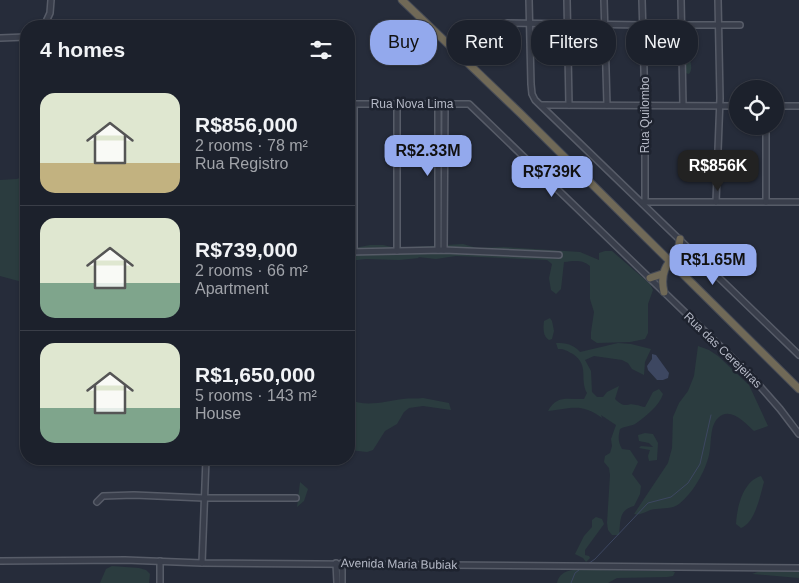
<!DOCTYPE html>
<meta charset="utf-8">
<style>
:root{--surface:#1c212c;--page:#292e38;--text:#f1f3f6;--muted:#a0a3a9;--line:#3a3e48;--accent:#93a9ed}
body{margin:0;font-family:Helvetica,sans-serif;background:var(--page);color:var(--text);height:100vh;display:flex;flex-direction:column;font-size:19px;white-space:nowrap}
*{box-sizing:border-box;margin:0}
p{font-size:16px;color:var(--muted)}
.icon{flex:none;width:28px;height:28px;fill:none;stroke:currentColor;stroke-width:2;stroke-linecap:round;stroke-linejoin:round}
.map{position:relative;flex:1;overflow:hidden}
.side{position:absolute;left:20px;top:20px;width:335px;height:445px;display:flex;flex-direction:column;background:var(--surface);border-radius:20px;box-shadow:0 1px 4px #0004,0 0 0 1px var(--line)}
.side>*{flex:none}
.hud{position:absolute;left:370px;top:20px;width:354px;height:45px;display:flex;gap:10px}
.controls{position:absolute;left:729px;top:80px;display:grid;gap:10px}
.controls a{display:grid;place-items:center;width:55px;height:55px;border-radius:50%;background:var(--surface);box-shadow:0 1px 4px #0004,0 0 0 1px var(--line);font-size:25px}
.price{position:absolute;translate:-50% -42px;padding:0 11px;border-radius:10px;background:var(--accent);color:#111;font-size:16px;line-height:32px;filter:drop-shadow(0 1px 2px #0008)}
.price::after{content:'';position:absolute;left:50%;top:30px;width:15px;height:11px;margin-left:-8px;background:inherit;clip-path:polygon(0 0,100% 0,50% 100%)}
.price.selected{background:#222;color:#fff}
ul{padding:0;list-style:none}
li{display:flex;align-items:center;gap:15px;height:125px;padding:0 20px}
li+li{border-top:1px solid var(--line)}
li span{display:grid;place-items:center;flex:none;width:140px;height:100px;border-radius:15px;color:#555}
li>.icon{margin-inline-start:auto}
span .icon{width:60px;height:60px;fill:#fffc;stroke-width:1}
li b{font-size:21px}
h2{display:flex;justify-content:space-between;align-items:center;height:60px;padding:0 20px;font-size:21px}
.pill{padding:0 18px;border-radius:20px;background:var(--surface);box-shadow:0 1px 4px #0004,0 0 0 1px var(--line);font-size:18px;line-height:45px}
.pill.selected{background:var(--accent);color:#111}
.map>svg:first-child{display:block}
</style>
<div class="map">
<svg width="799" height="583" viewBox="0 0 799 583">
<rect width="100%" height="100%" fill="#262c3a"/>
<g fill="#2b3c3f">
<path d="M689,42L693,43L691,48L687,51L689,53L690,52L688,56C691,61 693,70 689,74L685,73L684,68L687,63L685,58L684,44Z"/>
<path d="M26,175V283L0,276V180L17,179Z"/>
<path d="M463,244L477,248L504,247L580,252L599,260V253L605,251H612L650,284L653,290L648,304V333L645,339L630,342L597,343L591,339V332L594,312L590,299V266C582,259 574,261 564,262L561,289L556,294L551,290L549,278L552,264L547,260L456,256L436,259L418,257L419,258L399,260L366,259L349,261V249L370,245H383L396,248Z"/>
<path d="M550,318L552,321L554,331L552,339L549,340C543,337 543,328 544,321Z"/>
<path d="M556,343C566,343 573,344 580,352L618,343L631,344L651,349L645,362L644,375L632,369L628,363L622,360L594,356L585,360L591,371L592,392L597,397H603L607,392L619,386L615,399C626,410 627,402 636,405C639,405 642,407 645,407L653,392L659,389L663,394C659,406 646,416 635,424C631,426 625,426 620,429C618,437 618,442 622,449L630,450L638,462L632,474L641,486L640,494L634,506C618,510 621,522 619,535H612L608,530L607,523L610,475L609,468L604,462L605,456L610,453L612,446L611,439L616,425L601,415L602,418C581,402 570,409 548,411C557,394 569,400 584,399L587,393C579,379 590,366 573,354C567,351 565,349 558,349Z"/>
<path d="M698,346L709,350L718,356L749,385L768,426L754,431C745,423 730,406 718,418C709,427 712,444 709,455C705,472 693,493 679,504C673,509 663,508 656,509C648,509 642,516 634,514L668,463L672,448L673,417L679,403L688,391L694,376Z"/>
<path d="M423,398L449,403L451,410L423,406L409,408L404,412L397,424L385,431L373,450L367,452L349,450V399C365,408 386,401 403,399C409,398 416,399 423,398Z"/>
<path d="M645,433L653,434L658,443L657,460L649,461L648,456L650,450L639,448L641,446L653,447L649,443L639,441L638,435Z"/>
<path d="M761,476L764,482C760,496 755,523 741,528L736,524C737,507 743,481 761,476Z"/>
<path d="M300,482L308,489L304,501L297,507Z"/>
<path d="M596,517L602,519L604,524L585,550V555L589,556L590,558L586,562L583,558L575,554L584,536L592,527V520Z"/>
<path d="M112,566L139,568L146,570L150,574L149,583H100L106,569Z"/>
<path d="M594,567L600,570L650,571L666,569L675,572L673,576L667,577L617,578L608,583H557C561,566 580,571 594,567Z"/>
<path d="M763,570C775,572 787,572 799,570V578L752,574Z"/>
</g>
<path fill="#3d4761" d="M652,354L656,355L669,373L668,378L663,380H657L648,370L647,366L652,359Z"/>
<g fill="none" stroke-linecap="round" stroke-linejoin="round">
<g stroke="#3d4761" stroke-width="1">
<path d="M588,564L595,559L648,503L671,497L688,483L700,464L711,415"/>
<path d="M571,583L575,573L579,570"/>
</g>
<defs>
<g id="minor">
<path d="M529,0L531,84L532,94L535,100L799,355"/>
<path d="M567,0L569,105"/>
<path d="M604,0L607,105"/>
<path d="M642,0L645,106V201"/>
<path d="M681,0L683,105"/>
<path d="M507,23L643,25H740"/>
<path d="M44,26L50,13L51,0"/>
<path d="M0,38L26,37"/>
<path d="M438,104V250"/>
<path d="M541,105L738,106"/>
<path d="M775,106H799"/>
<path d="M642,202H799"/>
<path d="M716,202L720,98L718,0"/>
<path d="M766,202V126"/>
<path d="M444,250L445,104"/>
<path d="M397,251V105"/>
<path d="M349,252L444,250L559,255"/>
<path d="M354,252V104H469L751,376L780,409L799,434"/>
<path d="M97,502L103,496L134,495L204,498H296"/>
<path d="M0,561L125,560L202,563L799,568"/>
<path d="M202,563L206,459"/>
<path d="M336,563L337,583"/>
<path d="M160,583V561"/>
<path d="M342,583V563"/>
</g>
<g id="highway">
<path d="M402,0L520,113L799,389"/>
<path d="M678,253L695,254"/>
<path d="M650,278L662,274"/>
<path d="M664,292C660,275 665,264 678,253L680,239"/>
</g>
</defs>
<use href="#minor" stroke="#575c68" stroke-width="8"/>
<use href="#highway" stroke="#444955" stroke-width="9"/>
<use href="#minor" stroke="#393e4b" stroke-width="5"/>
<use href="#highway" stroke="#706957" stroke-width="7"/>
</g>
<g text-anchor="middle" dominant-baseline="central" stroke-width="5" stroke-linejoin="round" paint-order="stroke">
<g font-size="12" fill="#b5b9c6" stroke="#1e232f">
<text x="412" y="104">Rua Nova Lima</text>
<text transform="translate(645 115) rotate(-90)">Rua Quilombo</text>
<text transform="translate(723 350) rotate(44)">Rua das Cerejeiras</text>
<text transform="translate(399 564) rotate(1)">Avenida Maria Bubiak</text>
</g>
</g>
</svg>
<div class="controls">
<a><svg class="icon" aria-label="locate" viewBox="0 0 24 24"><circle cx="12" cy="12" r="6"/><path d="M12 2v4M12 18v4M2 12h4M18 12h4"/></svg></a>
</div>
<b class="price" style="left:428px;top:177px">R$2.33M</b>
<b class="price selected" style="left:718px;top:192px">R$856K</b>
<b class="price" style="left:552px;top:198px">R$739K</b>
<b class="price" style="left:713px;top:286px">R$1.65M</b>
<div class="hud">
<a class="pill selected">Buy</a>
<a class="pill">Rent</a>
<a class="pill">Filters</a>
<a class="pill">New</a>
</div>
<section class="side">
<h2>4 homes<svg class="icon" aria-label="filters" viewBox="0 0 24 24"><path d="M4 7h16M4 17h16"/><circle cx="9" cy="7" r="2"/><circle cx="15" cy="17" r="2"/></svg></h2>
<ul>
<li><span style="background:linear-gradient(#dfe7d0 70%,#c2b280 0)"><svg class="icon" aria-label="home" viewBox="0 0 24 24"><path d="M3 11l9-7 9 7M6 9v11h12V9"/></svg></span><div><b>R$856,000</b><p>2 rooms · 78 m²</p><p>Rua Registro</p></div></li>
<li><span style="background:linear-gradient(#dfe7d0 65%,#7fa58c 0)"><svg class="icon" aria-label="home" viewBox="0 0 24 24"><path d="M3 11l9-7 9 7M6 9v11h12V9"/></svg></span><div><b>R$739,000</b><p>2 rooms · 66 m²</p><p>Apartment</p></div></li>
<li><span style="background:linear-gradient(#dfe7d0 65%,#7fa58c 0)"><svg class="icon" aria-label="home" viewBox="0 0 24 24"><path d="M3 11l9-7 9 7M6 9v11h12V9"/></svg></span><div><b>R$1,650,000</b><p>5 rooms · 143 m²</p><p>House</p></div></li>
</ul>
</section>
</div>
